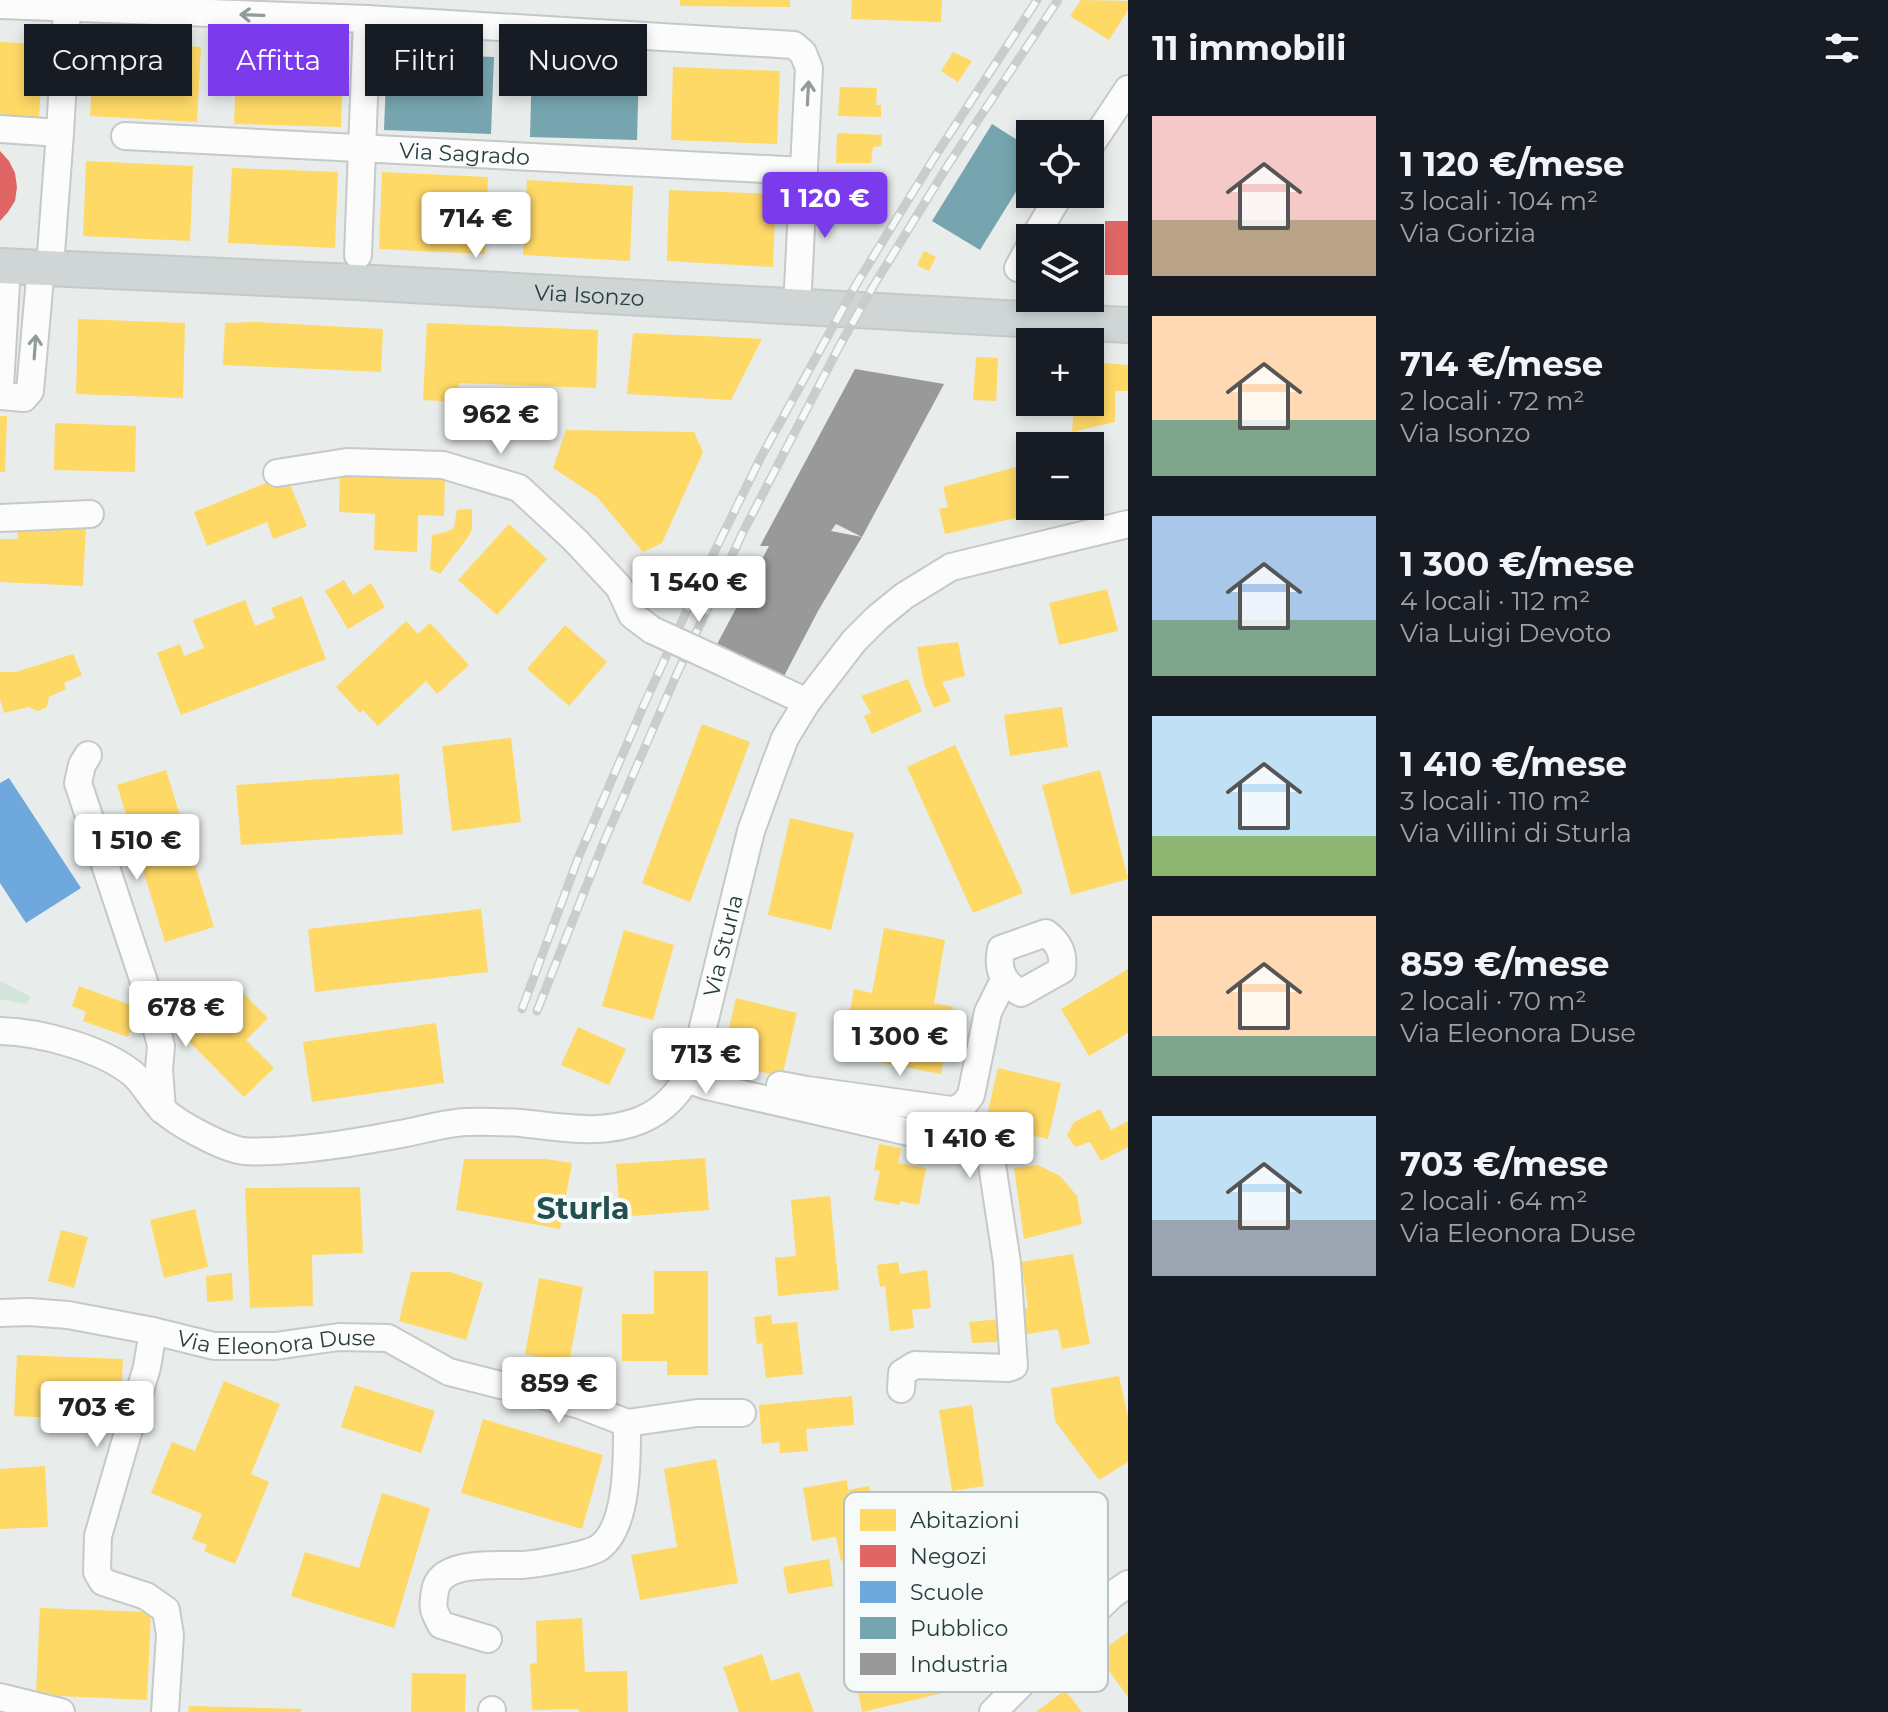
<!DOCTYPE html>
<html lang="it">
<meta charset="utf-8">
<style>
:root{--surface:#171b24;--page:#242831;--text:#f1f3f6;--muted:#9ea1a6;--accent:#7c3aed}
body{margin:0;font-family:Montserrat,sans-serif;background:var(--page);color:var(--text);height:100vh;display:flex;flex-direction:column;font-size:30px;white-space:nowrap}
*{box-sizing:border-box;margin:0}
p{font-size:26px;color:var(--muted)}
.icon{flex:none;width:44px;height:44px;fill:none;stroke:currentColor;stroke-width:2;stroke-linecap:round;stroke-linejoin:round}
.map{position:relative;flex:1;overflow:hidden}
.panel{display:flex;flex-direction:column;background:var(--surface);width:760px}
.panel>*{flex:none}
.guide{position:absolute;left:24px;top:24px;width:760px;height:72px;display:flex;gap:16px}
.tools{position:absolute;left:1016px;top:120px;display:grid;gap:16px}
.tools a{display:grid;place-items:center;width:88px;height:88px;border-radius:0px;background:var(--surface);box-shadow:0 4px 12px #0003;font-size:40px}
.price{position:absolute;translate:-50% -68px;padding:0 18px;border-radius:8px;background:#fff;color:#222;font-size:26px;line-height:52px;filter:drop-shadow(0 2px 4px #0008)}
.price::after{content:'';position:absolute;left:50%;top:48px;width:24px;height:18px;margin-left:-12px;background:inherit;clip-path:polygon(0 0,100% 0,50% 100%)}
.price.selected{background:var(--accent);color:#fff}
ul{padding:0;list-style:none}
li{display:flex;align-items:center;gap:24px;height:200px;padding:0 24px}
li span{display:grid;place-items:center;flex:none;width:224px;height:160px;border-radius:0px;color:#555}
li>.icon{margin-inline-start:auto}
span .icon{width:96px;height:96px;fill:#fffc;stroke-width:1}
li b{font-size:34px}
h2{display:flex;justify-content:space-between;align-items:center;height:96px;padding:0 24px;font-size:34px}
.chip{padding:0 28px;border-radius:0px;background:var(--surface);box-shadow:0 4px 12px #0003;font-size:28px;line-height:72px}
.chip.selected{background:var(--accent);color:#fff}
main{display:flex;flex:1;min-height:0}
.map>svg:first-child{display:block}
</style>
<main>
<div class="map">
<svg width="1128" height="1712" viewBox="0 0 1128 1712">
<rect width="100%" height="100%" fill="#e8eceb"/>
<path fill="#d3e4db" d="M0,981L31,997L26,1004L0,999Z"/>
<g fill="#ffd966">
<path d="M680,0H790V7L680,6Z"/>
<path d="M852,0H942L941,22L851,19Z"/>
<path d="M1081,0L1128,1V10L1109,40L1070,16Z"/>
<path d="M94,41L201,47L197,122L90,116Z"/>
<path d="M0,42L43,44L39,120L0,117Z"/>
<path d="M237,48L343,52L341,127L234,124Z"/>
<path d="M953,52L972,61L958,82L941,71Z"/>
<path d="M673,67L780,71L777,144L671,140Z"/>
<path d="M840,87L877,88L876,105H881V117L838,116Z"/>
<path d="M837,133L882,135L881,146L873,147L871,163H836Z"/>
<path d="M86,161L193,166L190,241L83,236Z"/>
<path d="M232,168L338,172L335,248L228,243Z"/>
<path d="M382,172L488,177L485,254L379,249Z"/>
<path d="M527,180L633,186L630,261L523,255Z"/>
<path d="M669,190L776,194L773,267L667,261Z"/>
<path d="M924,251L936,257L929,271L917,265Z"/>
<path d="M78,319L185,323L183,398L76,394Z"/>
<path d="M257,322L383,329L381,372L223,365L225,323Z"/>
<path d="M427,323L598,330L596,388L459,383L458,402L423,400Z"/>
<path d="M633,333L749,338L762,339L731,400L627,394Z"/>
<path d="M976,357L998,358L996,401L973,400Z"/>
<path d="M1090,362L1128,365V391H1115V422L1072,432L1074,402H1090Z"/>
<path d="M0,416H7L5,472H0Z"/>
<path d="M55,423L136,426L135,472L54,470Z"/>
<path d="M566,430L694,432L703,452L662,543L643,552L597,497L553,468Z"/>
<path d="M1020,466L1026,490L1030,489V506H1036L1038,513L945,534L939,509L948,507L943,487Z"/>
<path d="M340,472L445,477L444,516L418,515L417,552L374,550L375,514L339,512Z"/>
<path d="M286,475L307,526L273,539L267,522L207,546L194,512Z"/>
<path d="M472,509V529L468,537L440,574L430,569L432,535L446,532L454,528L457,510Z"/>
<path d="M49,524L86,526L83,586L0,582V539H18L17,530L47,531Z"/>
<path d="M509,524L547,559L497,615L458,580Z"/>
<path d="M344,580L353,595L371,583L385,607L348,629L325,591Z"/>
<path d="M1107,589L1118,631L1059,645L1049,603Z"/>
<path d="M302,596L326,659L181,715L157,653L180,644L184,656L204,648L193,620L245,600L255,626L275,618L271,608Z"/>
<path d="M406,621L418,634L430,623L469,665L437,694L426,681L378,726L363,710L360,713L336,687Z"/>
<path d="M565,625L607,662L569,706L527,669Z"/>
<path d="M958,642L965,676L942,682L951,701L934,708L924,684L917,647Z"/>
<path d="M73,654L82,675L64,683L66,689L49,697L47,707L38,711L28,707L4,713L0,699V672H16Z"/>
<path d="M908,679L922,711L872,734L864,716L871,713L861,696Z"/>
<path d="M1062,707L1068,747L1010,756L1004,715Z"/>
<path d="M702,724L750,742L690,902L642,883Z"/>
<path d="M511,738L521,822L452,831L442,746Z"/>
<path d="M955,745L1023,893L973,913L907,767Z"/>
<path d="M166,770L214,927L165,942L117,785Z"/>
<path d="M1100,770L1128,879L1071,895L1042,785Z"/>
<path d="M399,774L403,834L241,845L236,785Z"/>
<path d="M790,818L854,833L831,930L768,915Z"/>
<path d="M481,909L488,972L315,992L308,929Z"/>
<path d="M884,928L945,940L934,1003L953,1007L941,1074L842,1055L854,989L872,993Z"/>
<path d="M624,930L674,945L653,1020L602,1006Z"/>
<path d="M1128,969V1033L1089,1056L1061,1009Z"/>
<path d="M191,984L216,1009L237,987L268,1018L246,1040L274,1068L244,1097L162,1014Z"/>
<path d="M79,986L139,1008L128,1037L83,1021L86,1012L72,1006Z"/>
<path d="M736,998L797,1013L782,1077L721,1062Z"/>
<path d="M436,1023L444,1083L312,1102L303,1042Z"/>
<path d="M578,1027L626,1049L609,1085L561,1065Z"/>
<path d="M998,1068L1061,1083L1048,1139L985,1124Z"/>
<path d="M1100,1109L1111,1130L1128,1121V1147L1101,1161L1090,1142L1075,1147L1067,1135L1074,1122Z"/>
<path d="M879,1144L901,1148L898,1163L926,1168L919,1205L900,1201V1205L874,1200L880,1171L874,1170Z"/>
<path d="M705,1158L709,1210L620,1217L616,1164Z"/>
<path d="M464,1159H546L572,1163L560,1229L456,1210Z"/>
<path d="M1038,1165L1060,1176L1077,1196L1082,1224L1024,1239L1014,1168Z"/>
<path d="M360,1187L363,1253L312,1255L313,1306L250,1308L245,1188Z"/>
<path d="M830,1196L839,1290L778,1296L775,1258L796,1256L791,1200Z"/>
<path d="M195,1209L208,1267L164,1278L150,1220Z"/>
<path d="M61,1230L88,1237L74,1288L48,1281Z"/>
<path d="M1073,1254L1090,1344L1062,1349L1058,1329L1016,1336L1012,1310L1028,1308L1021,1262Z"/>
<path d="M898,1262L900,1274L927,1270L931,1308L912,1310L914,1328L890,1331L885,1286L880,1287L877,1265Z"/>
<path d="M654,1271H708V1375H667V1361H622V1314H654Z"/>
<path d="M411,1272H450L483,1283L466,1340L399,1321Z"/>
<path d="M232,1273L233,1300L207,1302L206,1276Z"/>
<path d="M539,1278L583,1287L569,1363L525,1354Z"/>
<path d="M771,1315L772,1324L797,1322L803,1374L766,1378L762,1343L757,1344L754,1317Z"/>
<path d="M1001,1319V1339L996,1342L972,1343L969,1322Z"/>
<path d="M17,1355L123,1359L120,1421L14,1416Z"/>
<path d="M1119,1376L1128,1418V1462L1099,1480L1055,1421L1051,1388Z"/>
<path d="M224,1381L280,1404L251,1474L269,1482L235,1564L204,1551L207,1545L192,1539L202,1514L151,1493L172,1442L195,1451Z"/>
<path d="M355,1385L435,1411L421,1453L341,1427Z"/>
<path d="M852,1396L854,1425L806,1429L808,1451L780,1453L779,1442L762,1444L759,1405Z"/>
<path d="M972,1405L984,1486L952,1491L939,1410Z"/>
<path d="M483,1419L603,1455L582,1529L461,1493Z"/>
<path d="M716,1459L738,1583L640,1600L631,1555L677,1547L664,1469Z"/>
<path d="M45,1466L48,1527L0,1529V1469Z"/>
<path d="M847,1480L848,1490L869,1486L878,1530L870,1531L872,1542L860,1544L862,1557L841,1561L836,1537L812,1541L803,1488Z"/>
<path d="M382,1493L430,1508L394,1628L291,1596L305,1552L359,1568Z"/>
<path d="M829,1559L833,1586L788,1594L783,1567Z"/>
<path d="M40,1608L151,1612L147,1700L36,1695Z"/>
<path d="M943,1612L961,1689L862,1712L846,1635Z"/>
<path d="M582,1618L585,1672L627,1671L628,1712H579V1709L532,1710L530,1664L537,1663L536,1621Z"/>
<path d="M1128,1632V1697L1097,1654Z"/>
<path d="M762,1654L771,1681L799,1672L814,1712H739L723,1667Z"/>
<path d="M412,1673L466,1674L465,1712H411Z"/>
<path d="M1065,1690L1082,1712H1036Z"/>
<path d="M189,1706L301,1709V1712H188Z"/>
</g>
<g fill="#e06666">
<path d="M0,151L9,161L15,173L17,187L15,201L8,212L0,221Z"/>
<rect x="1105" y="221" width="23" height="54"/>
</g>
<path fill="#6fa8dc" d="M9,778L81,888L26,923L0,883V783Z"/>
<g fill="#76a5af">
<path d="M387,53L494,57L491,134L384,130Z"/>
<path d="M532,62L639,65L637,140L530,137Z"/>
<path d="M992,124L1030,148V169L980,250L932,221Z"/>
</g>
<path fill="#999" fill-rule="evenodd" d="M855,369L944,384L862,537L818,611L781,682L715,648L769,546H760ZM836,524L862,537L831,531Z"/>
<g fill="none" stroke-linecap="round" stroke-linejoin="round">
<defs>
<g id="minor">
<path d="M0,5L367,19L794,45L803,53L809,68L797,308"/>
<path d="M0,129L60,133"/>
<path id="s1" d="M125,136L804,171"/>
<path d="M1090,146L1128,89"/>
<path d="M1034,238L1060,194"/>
<path d="M358,255L367,19"/>
<path d="M50,267L60,133L67,9"/>
<path d="M1018,268L1030,246"/>
<path d="M0,387L7,266"/>
<path d="M0,396L24,398L30,391L41,267"/>
<path d="M277,473L347,462L443,465L519,488L575,540L619,587L632,615L652,630"/>
<path d="M0,518L90,514"/>
<path d="M724,663L807,702"/>
<path d="M88,755L82,765L78,783L149,997L161,1046L159,1069L162,1110"/>
<path d="M1046,933C1059,943 1064,953 1062,970L1021,993C1002,983 997,969 1001,949Z"/>
<path id="s2" d="M0,1031C40,1032 100,1048 132,1073C144,1083 151,1099 163,1110C178,1124 218,1145 238,1150C249,1153 262,1151 274,1151C319,1149 363,1141 406,1133C426,1129 446,1123 466,1122C484,1121 503,1122 521,1123C561,1127 602,1136 641,1120C667,1109 683,1089 694,1064L751,831L773,770L785,738L807,702L854,641L877,618L904,596L951,567L1128,524"/>
<path d="M687,1079L707,1086L979,1148L991,1158L1007,1263L1014,1366L1008,1368L915,1365L902,1373L901,1389"/>
<path d="M780,1085L807,1090L951,1110C962,1108 965,1104 971,1095L988,1012L1004,980"/>
<path id="s3" d="M0,1313L29,1312L68,1315L153,1331L214,1346H275L339,1337L388,1338L449,1372L580,1405L627,1423C627,1455 629,1525 600,1547C590,1555 537,1564 522,1565C498,1566 440,1559 435,1591C432,1608 433,1610 441,1625L488,1639"/>
<path d="M153,1331L147,1367L98,1536L97,1572L103,1582L146,1596L166,1610L170,1635L165,1712"/>
<path d="M627,1423L697,1413H742"/>
<path d="M0,1697L61,1712"/>
<path d="M492,1710V1712"/>
<path d="M993,1712L1070,1635L1112,1595L1128,1584"/>
</g>
<g id="major">
<path id="s4" d="M0,266L356,282L1128,325"/>
</g>
</defs>
<use href="#minor" stroke="#c5c9c8" stroke-width="30"/>
<use href="#major" stroke="#c3caca" stroke-width="38"/>
<use href="#minor" stroke="#fcfcfc" stroke-width="26"/>
<use href="#major" stroke="#d0d6d6" stroke-width="34"/>
<defs>
<g id="rail">
<path d="M522,1009L579,856L643,707L703,575L761,457L857,283L934,158L1037,0"/>
<path d="M537,1011L603,844L675,678L743,532L840,345L874,285L948,165L1058,0"/>
</g>
</defs>
<use href="#rail" stroke="#c9cdcc" stroke-width="9"/>
<use href="#rail" stroke="#f6faf9" stroke-width="6" stroke-dasharray="18" stroke-linecap="butt"/>
<defs>
<path id="minor-bridge" d="M652,630L724,663"/>
</defs>
<use href="#minor-bridge" stroke="#c5c9c8" stroke-width="30" stroke-linecap="butt"/>
<use href="#minor-bridge" stroke="#fcfcfc" stroke-width="26"/>
</g>
<defs><path id="oneway-shaft" d="M-6 0H5M1.5-3L5.5 0L1.5 3" fill="none" stroke-width="1.6" stroke-linecap="round" stroke-linejoin="round" transform="scale(2)"/></defs>
<g stroke="#919d9c">
<use href="#oneway-shaft" transform="translate(252 15) rotate(-178)"/>
<use href="#oneway-shaft" transform="translate(808 93) rotate(-87)"/>
<use href="#oneway-shaft" transform="translate(35 347) rotate(-86)"/>
</g>
<g text-anchor="middle" dominant-baseline="central" stroke-width="8" stroke-linejoin="round" paint-order="stroke">
<g font-size="22" fill="#263e3d" stroke="#f6faf9">
<text stroke="none"><textPath href="#s1" startOffset="340">Via Sagrado</textPath></text>
<text stroke="none"><textPath href="#s4" startOffset="590">Via Isonzo</textPath></text>
<text stroke="none"><textPath href="#s2" startOffset="882">Via Sturla</textPath></text>
<text stroke="none"><textPath href="#s3" startOffset="280">Via Eleonora Duse</textPath></text>
</g>
<g font-size="30" font-weight="bold" fill="#234f4e" stroke="#f6faf9">
<text x="583" y="1208">Sturla</text>
</g>
</g>
<rect x="844" y="1492" width="264" height="200" rx="12" fill="#f6faf9" stroke="#b8c2c1" stroke-width="2"/>
<rect x="860" y="1509" width="36" height="22" fill="#ffd966"/>
<rect x="860" y="1545" width="36" height="22" fill="#e06666"/>
<rect x="860" y="1581" width="36" height="22" fill="#6fa8dc"/>
<rect x="860" y="1617" width="36" height="22" fill="#76a5af"/>
<rect x="860" y="1653" width="36" height="22" fill="#999"/>
<g font-size="22" fill="#263e3d">
<text x="910" y="1528">Abitazioni</text>
<text x="910" y="1564">Negozi</text>
<text x="910" y="1600">Scuole</text>
<text x="910" y="1636">Pubblico</text>
<text x="910" y="1672">Industria</text>
</g>
</svg>
<div class="tools">
<a><svg class="icon" aria-label="locate" viewBox="0 0 24 24"><circle cx="12" cy="12" r="6"/><path d="M12 2v4M12 18v4M2 12h4M18 12h4"/></svg></a>
<a><svg class="icon" aria-label="layers" viewBox="0 0 24 24"><path d="M12 4l9 5-9 5-9-5zM3 14l9 5 9-5"/></svg></a>
<a>+</a>
<a>−</a>
</div>
<b class="price selected" style="left:825px;top:240px">1 120 €</b>
<b class="price" style="left:476px;top:260px">714 €</b>
<b class="price" style="left:501px;top:456px">962 €</b>
<b class="price" style="left:699px;top:624px">1 540 €</b>
<b class="price" style="left:137px;top:882px">1 510 €</b>
<b class="price" style="left:186px;top:1049px">678 €</b>
<b class="price" style="left:900px;top:1078px">1 300 €</b>
<b class="price" style="left:706px;top:1096px">713 €</b>
<b class="price" style="left:970px;top:1180px">1 410 €</b>
<b class="price" style="left:559px;top:1425px">859 €</b>
<b class="price" style="left:97px;top:1449px">703 €</b>
<div class="guide">
<a class="chip">Compra</a>
<a class="chip selected">Affitta</a>
<a class="chip">Filtri</a>
<a class="chip">Nuovo</a>
</div>
</div>
<section class="panel">
<h2>11 immobili<svg class="icon" aria-label="filters" viewBox="0 0 24 24"><path d="M4 7h16M4 17h16"/><circle cx="9" cy="7" r="2"/><circle cx="15" cy="17" r="2"/></svg></h2>
<ul>
<li><span style="background:linear-gradient(#f6c9c9 65%,#b9a48a 0)"><svg class="icon" aria-label="home" viewBox="0 0 24 24"><path d="M3 11l9-7 9 7M6 9v11h12V9"/></svg></span><div><b>1 120 €/mese</b><p>3 locali · 104 m²</p><p>Via Gorizia</p></div></li>
<li><span style="background:linear-gradient(#ffd9b3 65%,#7fa58c 0)"><svg class="icon" aria-label="home" viewBox="0 0 24 24"><path d="M3 11l9-7 9 7M6 9v11h12V9"/></svg></span><div><b>714 €/mese</b><p>2 locali · 72 m²</p><p>Via Isonzo</p></div></li>
<li><span style="background:linear-gradient(#a9c7e8 65%,#7fa58c 0)"><svg class="icon" aria-label="home" viewBox="0 0 24 24"><path d="M3 11l9-7 9 7M6 9v11h12V9"/></svg></span><div><b>1 300 €/mese</b><p>4 locali · 112 m²</p><p>Via Luigi Devoto</p></div></li>
<li><span style="background:linear-gradient(#bfe0f5 75%,#8fb573 0)"><svg class="icon" aria-label="home" viewBox="0 0 24 24"><path d="M3 11l9-7 9 7M6 9v11h12V9"/></svg></span><div><b>1 410 €/mese</b><p>3 locali · 110 m²</p><p>Via Villini di Sturla</p></div></li>
<li><span style="background:linear-gradient(#ffd9b3 75%,#7fa58c 0)"><svg class="icon" aria-label="home" viewBox="0 0 24 24"><path d="M3 11l9-7 9 7M6 9v11h12V9"/></svg></span><div><b>859 €/mese</b><p>2 locali · 70 m²</p><p>Via Eleonora Duse</p></div></li>
<li><span style="background:linear-gradient(#bfe0f5 65%,#9aa5b1 0)"><svg class="icon" aria-label="home" viewBox="0 0 24 24"><path d="M3 11l9-7 9 7M6 9v11h12V9"/></svg></span><div><b>703 €/mese</b><p>2 locali · 64 m²</p><p>Via Eleonora Duse</p></div></li>
</ul>
</section>
</main>
